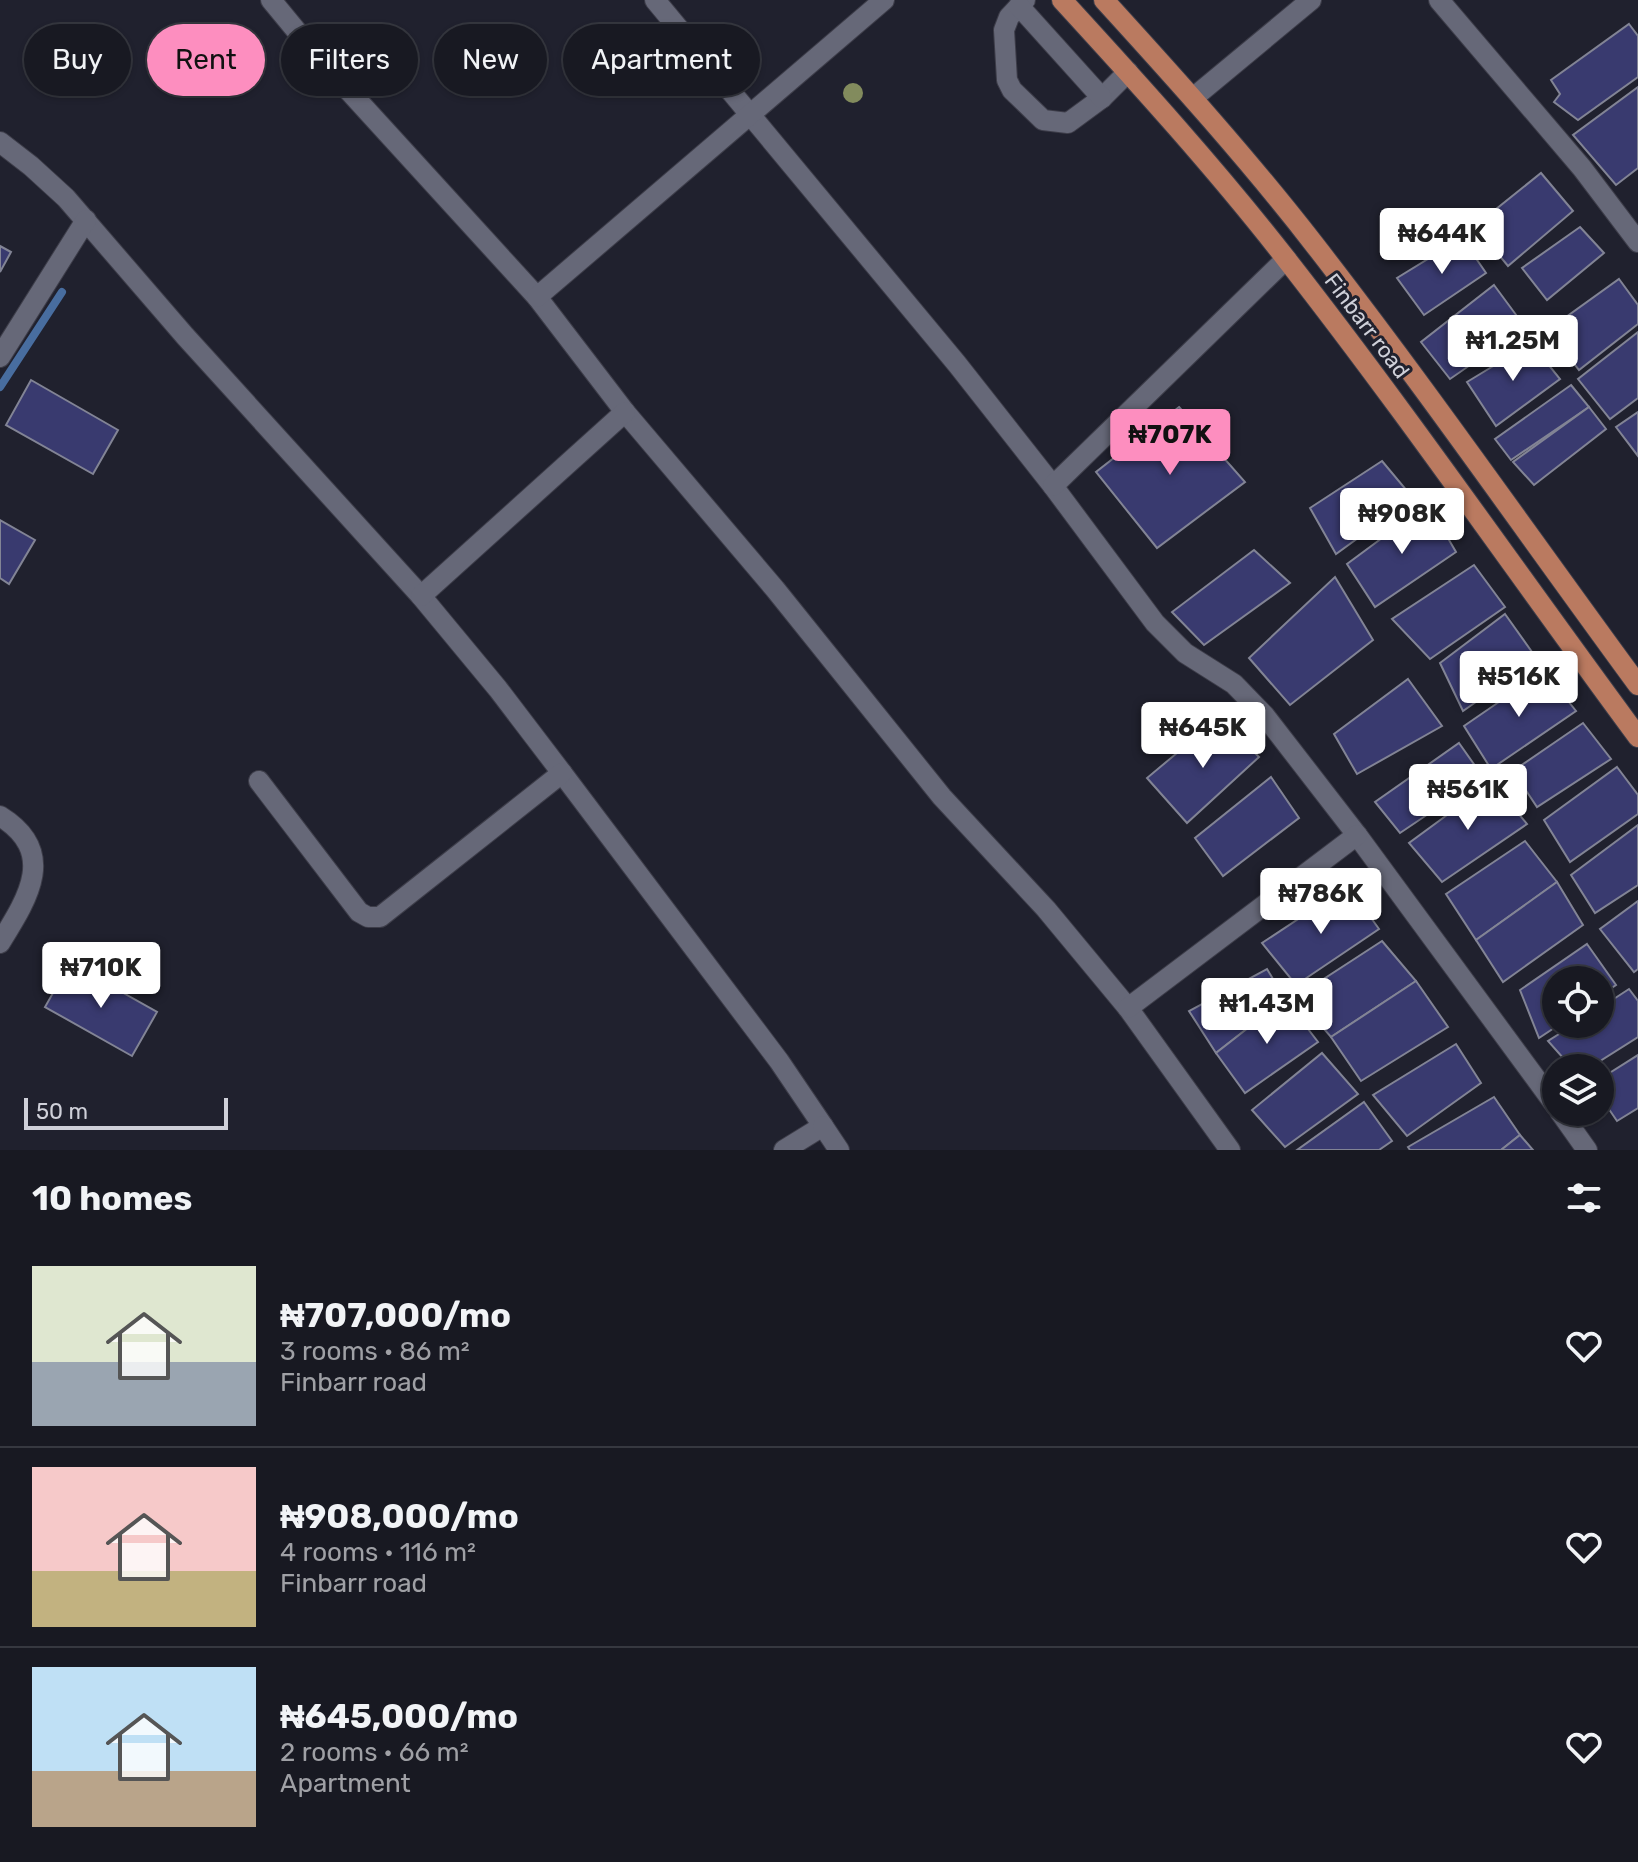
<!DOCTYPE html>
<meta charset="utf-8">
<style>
:root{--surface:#181922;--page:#25262f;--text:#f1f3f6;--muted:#9fa0a5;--line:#363840;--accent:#fd8ebf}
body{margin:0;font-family:Rubik,sans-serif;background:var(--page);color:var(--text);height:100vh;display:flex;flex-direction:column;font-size:30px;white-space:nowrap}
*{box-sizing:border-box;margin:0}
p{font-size:26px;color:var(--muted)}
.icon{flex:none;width:44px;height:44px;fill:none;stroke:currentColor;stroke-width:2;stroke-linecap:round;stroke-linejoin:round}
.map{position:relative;height:1150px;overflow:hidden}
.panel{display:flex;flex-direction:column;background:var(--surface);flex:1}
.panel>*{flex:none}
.guide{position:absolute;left:24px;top:24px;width:800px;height:72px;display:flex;gap:16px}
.fabs{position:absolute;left:1542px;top:966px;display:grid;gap:16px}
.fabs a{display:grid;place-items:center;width:72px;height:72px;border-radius:50%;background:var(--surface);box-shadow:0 2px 6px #0004,0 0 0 2px var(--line);font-size:40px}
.scale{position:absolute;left:24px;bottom:20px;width:204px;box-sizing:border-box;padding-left:8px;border:4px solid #cfd0d9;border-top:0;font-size:22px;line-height:28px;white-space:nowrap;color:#cfd0d9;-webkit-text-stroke:6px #20212e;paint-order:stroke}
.price{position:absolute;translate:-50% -68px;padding:0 18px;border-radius:8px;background:#fff;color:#222;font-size:26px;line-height:52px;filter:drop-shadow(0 2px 4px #0008)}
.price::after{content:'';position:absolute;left:50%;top:48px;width:24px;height:18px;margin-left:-12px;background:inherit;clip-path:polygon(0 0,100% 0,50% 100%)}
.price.active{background:var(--accent);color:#111}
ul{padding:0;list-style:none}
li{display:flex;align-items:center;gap:24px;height:200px;padding:0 32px}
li+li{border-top:2px solid var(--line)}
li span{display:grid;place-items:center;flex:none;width:224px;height:160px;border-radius:0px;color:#555}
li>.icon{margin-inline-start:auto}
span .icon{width:96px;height:96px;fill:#fffc;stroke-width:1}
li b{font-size:34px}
h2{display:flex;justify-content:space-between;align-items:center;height:96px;padding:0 32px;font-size:34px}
.chip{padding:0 28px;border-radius:36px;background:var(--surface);box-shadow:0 2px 6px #0004,0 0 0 2px var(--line);font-size:28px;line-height:72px}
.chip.active{background:var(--accent);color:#111}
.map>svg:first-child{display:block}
</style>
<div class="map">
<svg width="1638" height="1150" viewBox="0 0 1638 1150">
<rect width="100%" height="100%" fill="#20212e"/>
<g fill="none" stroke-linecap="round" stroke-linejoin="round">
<path stroke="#486d9f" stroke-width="8" d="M0,387L62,292"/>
</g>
<g fill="#393a6f" stroke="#828495" stroke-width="2">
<path d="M1629,24L1638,36V77L1578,120L1554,102L1560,94L1551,80Z"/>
<path d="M1638,87V168L1616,185L1573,135Z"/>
<path d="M1541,173L1573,211L1508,266L1475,226Z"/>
<path d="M1580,227L1604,253L1547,300L1522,268Z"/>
<path d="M1462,238L1486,273L1424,315L1397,278Z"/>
<path d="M0,246L11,252L0,272Z"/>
<path d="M1619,279L1638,305V324L1579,370L1548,330Z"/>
<path d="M1494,285L1525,327L1450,379L1421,342Z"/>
<path d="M1638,332V398L1610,419L1578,379Z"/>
<path d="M1531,343L1560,379L1496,426L1467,382Z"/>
<path d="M31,380L118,430L93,474L6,425Z"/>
<path d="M1571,385L1589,407L1511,460L1495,439Z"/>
<path d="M1179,407L1245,482L1157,548L1096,472Z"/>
<path d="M1589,407L1606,429L1534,485L1513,462Z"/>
<path d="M1638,412V456L1616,427Z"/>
<path d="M1382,461L1413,498L1336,554L1310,508Z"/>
<path d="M1428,504L1456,552L1375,607L1347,564Z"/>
<path d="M0,520L35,540L9,584L0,578Z"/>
<path d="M1254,550L1290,583L1204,645L1172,612Z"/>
<path d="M1474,565L1505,607L1430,659L1392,619Z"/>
<path d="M1335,577L1373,640L1290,705L1249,658Z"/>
<path d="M1505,614L1537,659L1463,711L1440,663Z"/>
<path d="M1544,671L1576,711L1491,769L1464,726Z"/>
<path d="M1408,679L1442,726L1357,774L1334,734Z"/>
<path d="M1219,718L1259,757L1187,823L1147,778Z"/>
<path d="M1583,723L1611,759L1537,807L1513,771Z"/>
<path d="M1459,743L1483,777L1400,833L1375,802Z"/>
<path d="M1617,767L1638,795V814L1570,862L1544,820Z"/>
<path d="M1271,777L1299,818L1223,876L1195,838Z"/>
<path d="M1492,782L1527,824L1442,882L1409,843Z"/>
<path d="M1638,825V885L1595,913L1571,875Z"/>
<path d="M1525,841L1557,882L1476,940L1446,894Z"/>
<path d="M1557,882L1583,925L1503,982L1476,940Z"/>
<path d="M1348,886L1379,929L1296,985L1262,943Z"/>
<path d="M1638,901V969L1634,972L1600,929Z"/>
<path d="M1382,941L1416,981L1331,1037L1296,997Z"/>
<path d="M1587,944L1616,985L1600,996V980H1556V1024H1560L1539,1038L1520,990Z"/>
<path d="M70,963L157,1012L132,1056L45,1007Z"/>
<path d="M1267,969L1285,999L1216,1053L1189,1011Z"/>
<path d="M1416,981L1448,1027L1361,1081L1331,1037Z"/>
<path d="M1629,989L1638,1001V1037L1589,1068H1572L1548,1041L1575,1024H1600V1008Z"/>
<path d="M1285,999L1318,1042L1245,1093L1216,1053Z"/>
<path d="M1456,1044L1481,1083L1407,1136L1373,1095Z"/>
<path d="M1322,1053L1358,1094L1285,1147L1252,1110Z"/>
<path d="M1638,1055V1108L1617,1121L1600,1096V1079Z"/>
<path d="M1494,1097L1520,1135L1501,1150H1410L1408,1147Z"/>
<path d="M1364,1102L1392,1141L1379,1150H1297Z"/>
<path d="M1520,1135L1533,1150H1501Z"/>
</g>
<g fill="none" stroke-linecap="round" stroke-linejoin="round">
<defs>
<g id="minor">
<path d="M271,0L318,57L537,297L625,412L775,589L942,797L1046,909L1128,1008L1230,1150"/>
<path d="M655,0L957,364L1053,486L1155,623L1185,653L1234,684L1265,716L1357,835L1556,1106"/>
<path d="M1025,0L1009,17L1004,30L1007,80L1012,90L1043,120L1068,123L1102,98L1128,72"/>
<path d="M1439,0L1582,168L1638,242"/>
<path d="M1019,6L1102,98"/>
<path d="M1193,98L1311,0"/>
<path d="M0,142L31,166L66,198L185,336L421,596L498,689L562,773L779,1061L823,1126L784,1150"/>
<path d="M537,297L884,0"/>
<path d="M0,357L86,220"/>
<path d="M1053,486L1286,259"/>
<path d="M421,596L625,412"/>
<path d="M259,781L359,912L368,917H380L562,773"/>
<path d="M0,816C58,852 28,898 0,943"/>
<path d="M1128,1008L1357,835"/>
<path d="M1560,1112L1587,1150"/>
<path d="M823,1126L839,1150"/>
</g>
<g id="major">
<path d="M1062,0C1139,84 1217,170 1287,260C1409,416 1521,579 1638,737"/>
<path d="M1104,0C1176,79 1248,159 1314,244C1426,388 1530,538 1638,685"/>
</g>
</defs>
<use href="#minor" stroke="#3d3d49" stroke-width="22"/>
<use href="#major" stroke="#3d3d49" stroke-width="22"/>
<use href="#minor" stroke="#666878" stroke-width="20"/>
<use href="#major" stroke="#ba7a60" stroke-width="20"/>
</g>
<circle fill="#828b5d" cx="853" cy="93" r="10"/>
<g text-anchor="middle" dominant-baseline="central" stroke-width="6" stroke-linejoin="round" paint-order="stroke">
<g font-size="22" fill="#cfd0d9" stroke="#20212e">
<text transform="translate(1367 326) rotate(53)">Finbarr road</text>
</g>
</g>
</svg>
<div class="fabs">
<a><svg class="icon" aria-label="locate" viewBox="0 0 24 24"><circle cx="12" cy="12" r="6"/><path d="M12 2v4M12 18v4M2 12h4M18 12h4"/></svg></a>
<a><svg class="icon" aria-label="layers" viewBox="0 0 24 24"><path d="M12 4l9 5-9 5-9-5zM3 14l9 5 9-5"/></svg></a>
</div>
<div class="scale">50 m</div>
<b class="price" style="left:1442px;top:276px">₦644K</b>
<b class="price" style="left:1513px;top:383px">₦1.25M</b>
<b class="price active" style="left:1170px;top:477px">₦707K</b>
<b class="price" style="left:1402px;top:556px">₦908K</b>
<b class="price" style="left:1519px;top:719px">₦516K</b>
<b class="price" style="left:1203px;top:770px">₦645K</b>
<b class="price" style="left:1468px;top:832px">₦561K</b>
<b class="price" style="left:1321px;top:936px">₦786K</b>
<b class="price" style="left:101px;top:1010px">₦710K</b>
<b class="price" style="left:1267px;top:1046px">₦1.43M</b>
<div class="guide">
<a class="chip">Buy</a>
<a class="chip active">Rent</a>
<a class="chip">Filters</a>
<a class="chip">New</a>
<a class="chip">Apartment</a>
</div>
</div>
<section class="panel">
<h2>10 homes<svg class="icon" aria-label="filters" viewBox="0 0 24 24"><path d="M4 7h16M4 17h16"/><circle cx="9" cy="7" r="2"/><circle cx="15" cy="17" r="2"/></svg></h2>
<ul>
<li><span style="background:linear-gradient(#dfe7d0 60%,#9aa5b1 0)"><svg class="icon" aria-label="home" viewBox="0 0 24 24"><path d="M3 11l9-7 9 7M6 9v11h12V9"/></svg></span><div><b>₦707,000/mo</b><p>3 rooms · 86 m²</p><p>Finbarr road</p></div><svg class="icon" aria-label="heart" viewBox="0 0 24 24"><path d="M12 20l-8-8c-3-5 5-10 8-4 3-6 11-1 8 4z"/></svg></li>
<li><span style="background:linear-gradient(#f6c9c9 65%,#c2b280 0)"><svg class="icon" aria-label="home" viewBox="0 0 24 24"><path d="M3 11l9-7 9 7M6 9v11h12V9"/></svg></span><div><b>₦908,000/mo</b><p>4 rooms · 116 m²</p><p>Finbarr road</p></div><svg class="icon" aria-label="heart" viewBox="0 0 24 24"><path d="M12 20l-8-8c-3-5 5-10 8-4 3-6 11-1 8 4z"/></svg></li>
<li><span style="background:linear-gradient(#bfe0f5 65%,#b9a48a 0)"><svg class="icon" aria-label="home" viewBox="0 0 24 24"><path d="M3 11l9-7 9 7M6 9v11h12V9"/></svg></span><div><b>₦645,000/mo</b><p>2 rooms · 66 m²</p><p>Apartment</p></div><svg class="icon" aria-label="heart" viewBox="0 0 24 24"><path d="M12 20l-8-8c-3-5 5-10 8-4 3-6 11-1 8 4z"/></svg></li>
</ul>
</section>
